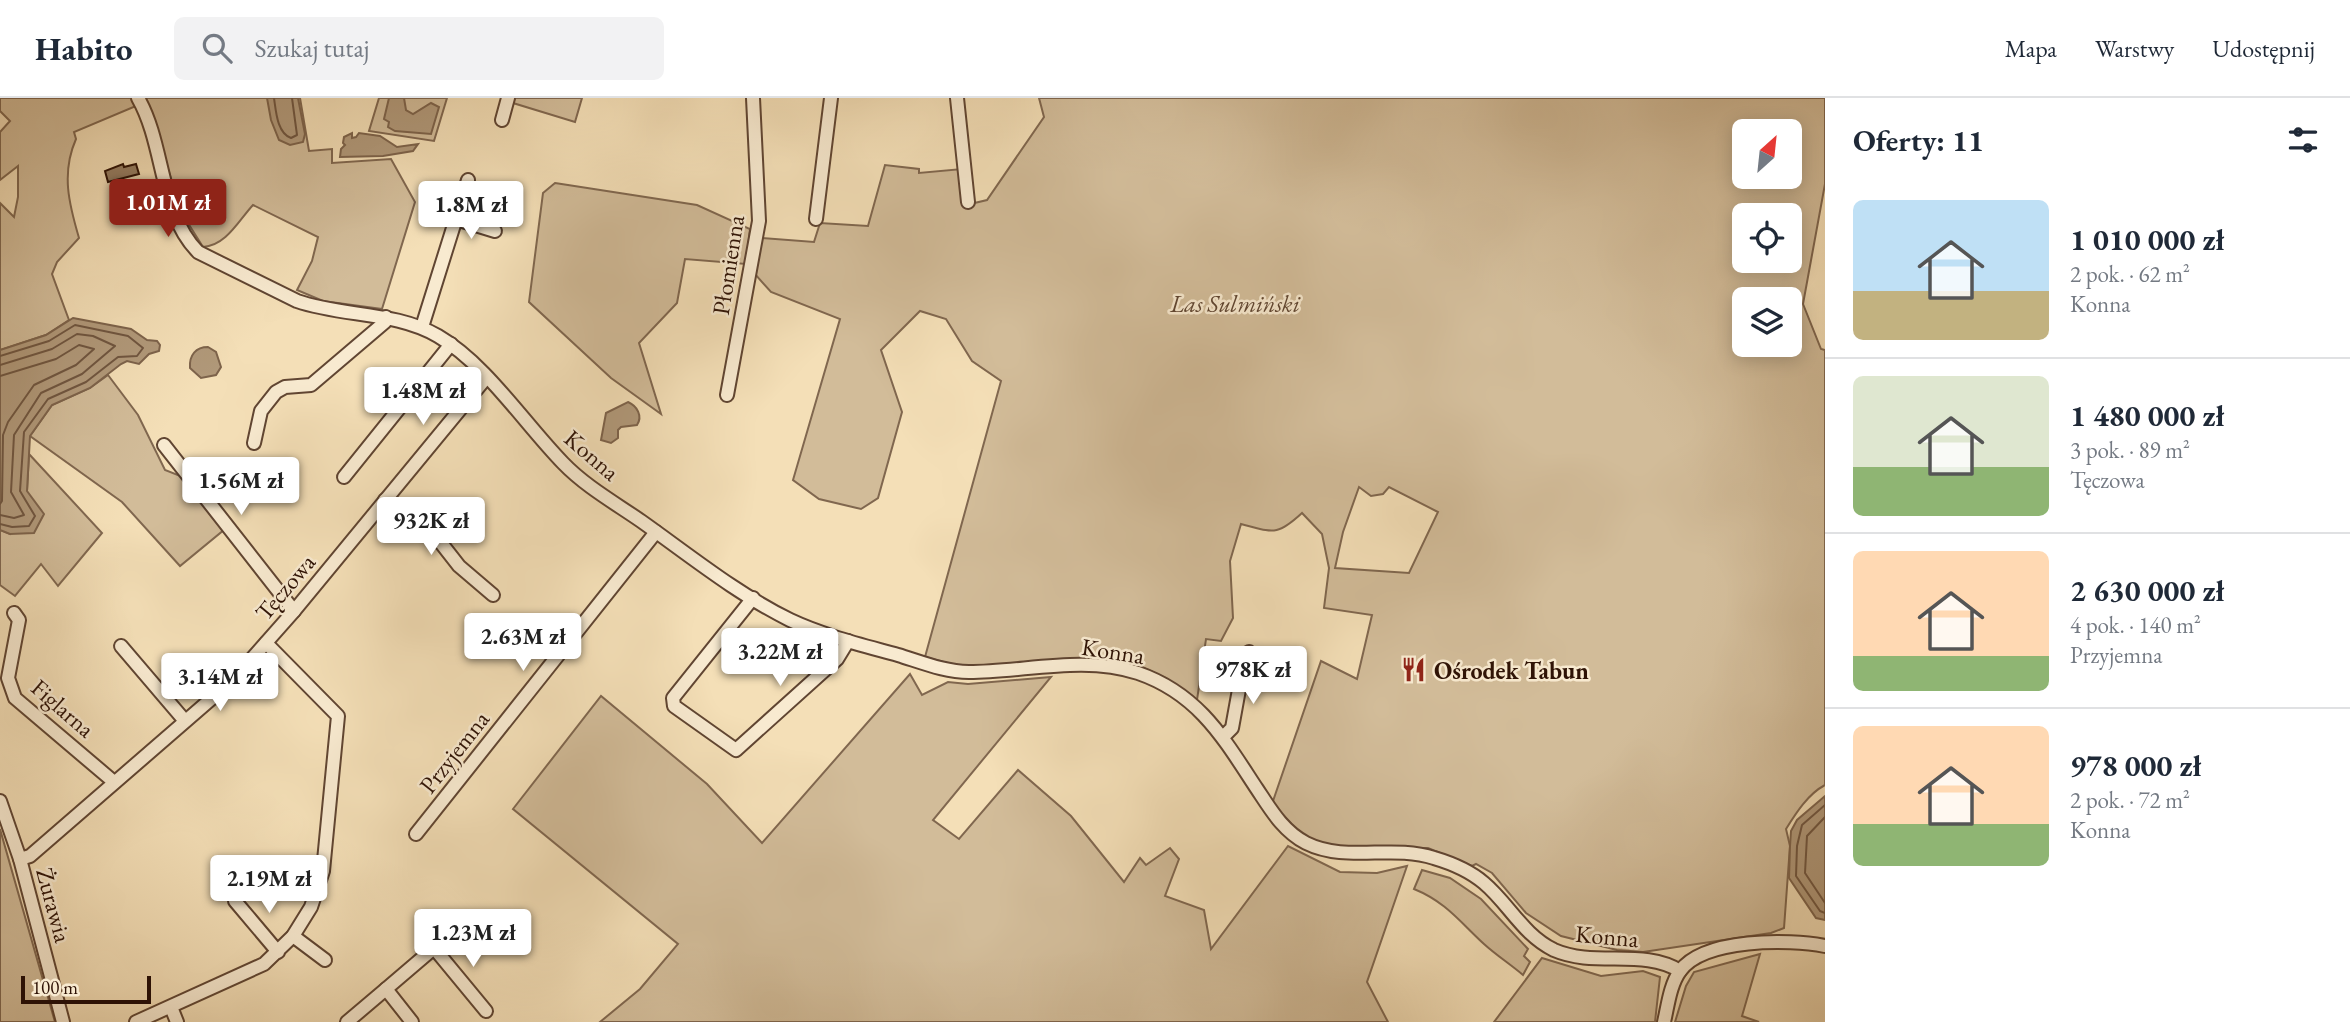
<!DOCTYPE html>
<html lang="pl">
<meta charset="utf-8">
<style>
:root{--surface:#fff;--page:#f2f2f3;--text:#1f2937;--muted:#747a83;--line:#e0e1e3;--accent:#8f2418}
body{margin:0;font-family:"EB Garamond",serif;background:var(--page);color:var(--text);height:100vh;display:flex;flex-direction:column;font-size:26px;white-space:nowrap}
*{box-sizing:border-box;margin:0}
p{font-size:23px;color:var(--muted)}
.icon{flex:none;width:38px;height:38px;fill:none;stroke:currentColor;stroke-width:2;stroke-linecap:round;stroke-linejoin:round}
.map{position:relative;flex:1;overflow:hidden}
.drawer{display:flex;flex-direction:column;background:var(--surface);width:525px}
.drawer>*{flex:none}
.needle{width:46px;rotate:27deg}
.buttons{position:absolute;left:1732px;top:21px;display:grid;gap:14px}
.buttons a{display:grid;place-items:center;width:70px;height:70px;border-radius:10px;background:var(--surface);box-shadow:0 4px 18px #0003;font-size:35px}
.scale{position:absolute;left:21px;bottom:18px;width:130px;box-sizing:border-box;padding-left:7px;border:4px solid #2e1205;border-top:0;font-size:19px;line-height:24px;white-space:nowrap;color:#2e1205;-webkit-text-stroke:5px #f8ead0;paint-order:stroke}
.price{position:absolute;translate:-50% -60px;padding:0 16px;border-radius:7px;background:#fff;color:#222;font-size:23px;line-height:46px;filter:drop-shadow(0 2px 4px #0008)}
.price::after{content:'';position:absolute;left:50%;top:42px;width:21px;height:16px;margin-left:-10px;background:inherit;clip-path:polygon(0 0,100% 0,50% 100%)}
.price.current{background:var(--accent);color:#fff}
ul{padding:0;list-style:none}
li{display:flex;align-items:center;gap:21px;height:175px;padding:0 28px}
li+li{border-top:2px solid var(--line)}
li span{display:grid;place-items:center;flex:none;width:196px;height:140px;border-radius:10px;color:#555}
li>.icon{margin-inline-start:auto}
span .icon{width:84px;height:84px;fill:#fffc;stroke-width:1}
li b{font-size:30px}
h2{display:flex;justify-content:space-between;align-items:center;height:84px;padding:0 28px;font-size:30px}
header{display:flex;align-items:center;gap:42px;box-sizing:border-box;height:98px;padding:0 35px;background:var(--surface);border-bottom:2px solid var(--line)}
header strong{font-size:33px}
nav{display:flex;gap:38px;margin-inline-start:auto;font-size:24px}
.search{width:490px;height:63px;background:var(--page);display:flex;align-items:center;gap:18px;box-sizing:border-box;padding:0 24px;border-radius:10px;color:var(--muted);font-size:26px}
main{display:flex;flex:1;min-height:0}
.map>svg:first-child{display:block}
</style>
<header>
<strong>Habito</strong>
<div class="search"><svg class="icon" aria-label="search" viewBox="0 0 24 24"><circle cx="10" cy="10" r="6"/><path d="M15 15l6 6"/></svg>Szukaj tutaj</div>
<nav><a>Mapa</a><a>Warstwy</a><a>Udostępnij</a></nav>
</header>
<main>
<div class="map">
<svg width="1825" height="924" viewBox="0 0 1825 924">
<rect width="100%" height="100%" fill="#f4dfb7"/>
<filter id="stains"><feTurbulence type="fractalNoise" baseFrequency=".00286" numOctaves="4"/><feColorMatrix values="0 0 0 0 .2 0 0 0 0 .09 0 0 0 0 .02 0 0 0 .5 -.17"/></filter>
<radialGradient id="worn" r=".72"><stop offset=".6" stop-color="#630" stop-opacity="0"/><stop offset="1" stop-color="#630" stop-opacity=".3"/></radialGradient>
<g fill="#d2bc99" stroke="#80674f" stroke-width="2" fill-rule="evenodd">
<path d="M0,0H132L136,8L74,34L76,41C61,75 69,106 79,140L57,164L52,176L69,222L46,237L0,252V105L14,119L18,99V68L0,82V34L10,23L0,13Z"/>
<path d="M143,0H300L309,53L332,51V65L391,61L415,104L382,211L323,203L297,192L312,163L318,139L253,107C239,122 226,148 203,149L181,114L157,34Z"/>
<path d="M379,0H447L434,43L369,33Z"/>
<path d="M515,0H582L575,24L513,5Z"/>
<path d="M1039,0H1825V86L1803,206L1821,251L1825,252V687C1808,696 1796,715 1786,731L1790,748L1784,830L1771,835L1643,854L1617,852L1561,838L1526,815L1492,775L1476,766L1472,768L1428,750H1339L1312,742L1299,734L1272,706L1321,563L1357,581L1372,517L1324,510L1329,470L1322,436L1302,415C1276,439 1273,434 1241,426L1230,463L1233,520L1221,543L1206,541L1197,602L1166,580L1140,568L1109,561H1067L966,570L925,559L1001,283L972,263L946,221L920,213L881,252L902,314L878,400L861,411L819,401L793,382L840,221L771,194L754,175L761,140L814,144L820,125L868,128L885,67L919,71V75L962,71L966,107L987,102L1044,19ZM1745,33H1790V79H1745ZM1745,117H1790V163H1745ZM1745,201H1790V247H1745ZM1359,389L1371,398L1383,396L1389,389L1438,414L1409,475L1335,470L1343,434Z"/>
<path d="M555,85L697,107L750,131L746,166L685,161L677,205L639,245L661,316L611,280L529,204L543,95Z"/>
<path d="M108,277L138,317L165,372L183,379L225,431L180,468L122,404L30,338L52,307L90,290Z"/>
<path d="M29,356L102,435L58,488L41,466L15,498L0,487V432L10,436L27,393Z"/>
<path d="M910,576L922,597L948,584L968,586L1051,579L933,722L959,741L1018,672L1071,718L1124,784L1140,760L1146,767L1170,750L1179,761L1165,798L1204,812L1211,851L1288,748L1340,774L1377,775L1407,768L1367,884L1388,924H600L640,891L678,846L513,711L601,598L707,686L762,745Z"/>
<path d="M0,731L55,924H0Z"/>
<path d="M1422,772L1450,780L1481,801L1528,851L1524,858L1530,864L1523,877C1510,866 1496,857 1484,846C1460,824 1446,804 1414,791Z"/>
<path d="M1760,856L1742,918L1759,924H1675L1686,888L1694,874Z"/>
<path d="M1542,860L1601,878L1643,873L1660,879L1655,924H1494Z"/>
</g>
<g fill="#b1997a" stroke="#7d634b" stroke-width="2">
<path d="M267,0H298L305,36L303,44L290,47L279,42L271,22Z"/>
<path d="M389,0H404L406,12L413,16L431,5L439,9L431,36L395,33L388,29L389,24L384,21Z"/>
<path d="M352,35V40L356,39L359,35L380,38L397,49L418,46L413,53L383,58L340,59L341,51L345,47L343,45L344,39Z"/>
<path d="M73,220L131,231L147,242L157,243L160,247L159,253L149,256L139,266L127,263L121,266L90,290L52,307L30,338L27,393L44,416L34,435L10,436L0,432V252L46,237Z"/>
<path d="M208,249L216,254L221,269L216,277L201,280L190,270C189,257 196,249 208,249Z"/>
<path d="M628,304C637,308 643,318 637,327L621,329L618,332V340L611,345L601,342L606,315Z"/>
<path d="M1825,698V822L1816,820L1789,780L1790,748L1791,733L1797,722Z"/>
</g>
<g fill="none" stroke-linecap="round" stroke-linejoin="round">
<g stroke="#705640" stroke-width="2">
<path d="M274,0C276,13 277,35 291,40L297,37L292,0"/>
<path d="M0,258L49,243L75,227L128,238L143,250L137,258L118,259L86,284L48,301L24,334L20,393L35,418L29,428L12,429L0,426"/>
<path d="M0,267L52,251L77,236L93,238L115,248L82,276L41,295L14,337L11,394L24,417L14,420L0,417"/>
<path d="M0,278L56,261L79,247L94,251L76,267L34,287L8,324L3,337L2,403L0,406"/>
<path d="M1825,707L1802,727L1797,748L1796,778L1820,813L1825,815"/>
<path d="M1825,719L1807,738L1805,775L1825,805"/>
</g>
</g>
<path fill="#957d62" stroke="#2e1205" stroke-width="2" d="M123,66L124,69L136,66L139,76L108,84L105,73Z"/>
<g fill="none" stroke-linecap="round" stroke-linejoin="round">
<defs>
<g id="minor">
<path d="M138,0C165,47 159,114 198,154L297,203C343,219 395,213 438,238C486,266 524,325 563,365C585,388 615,405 641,423C689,457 737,496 790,522C824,538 862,547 898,557C921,564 945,574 969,574C1025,574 1083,557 1138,575C1199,596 1224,641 1257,691C1271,712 1283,733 1306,745C1346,765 1392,746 1434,760C1451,765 1470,773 1484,785C1509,806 1523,837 1554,852C1595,870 1643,850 1680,873"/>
<path d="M957,0L968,104"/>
<path d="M502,22L508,0"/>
<path d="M456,121L495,133"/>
<path d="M816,121L831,0"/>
<path d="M422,229L468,82"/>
<path d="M727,297L759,123L753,0"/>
<path d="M254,345L261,313L276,294L285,289L311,287L385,224L386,219"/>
<path d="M164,347L294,513"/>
<path d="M344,379L451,246"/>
<path d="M385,402L421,433L441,445L459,468L493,497"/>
<path d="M753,500L673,600L674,608L736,652L837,561L848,543"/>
<path d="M14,515L19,522L8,580L15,600L114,684"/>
<path d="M121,548L185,623"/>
<path d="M1223,639L1232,630L1244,564L1249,554"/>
<path d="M0,703L20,761L63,924"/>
<path d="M416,736L656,434"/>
<path d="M20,761L30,758L233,582L294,513L486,280"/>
<path d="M235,803L278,854"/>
<path d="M293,838L325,862"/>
<path d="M386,891L434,850L486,913"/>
<path d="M171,909L177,924"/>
<path d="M136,924L264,866L293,838L311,809L323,773L338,618L266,545"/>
<path d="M347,924L386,891L412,924"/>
<path d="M1664,924C1668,907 1670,887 1680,873C1704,840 1789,841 1825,848"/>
</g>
</defs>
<use href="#minor" stroke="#604532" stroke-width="16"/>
<use href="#minor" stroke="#f8ead0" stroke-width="12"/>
</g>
<defs>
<symbol id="restaurant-bare" viewBox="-9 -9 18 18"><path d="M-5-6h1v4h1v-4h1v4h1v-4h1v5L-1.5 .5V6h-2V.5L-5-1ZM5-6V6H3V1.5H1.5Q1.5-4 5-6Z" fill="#8f2418" stroke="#f8ead0" stroke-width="2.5" paint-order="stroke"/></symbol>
</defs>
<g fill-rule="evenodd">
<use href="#restaurant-bare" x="1396" y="554" width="35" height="35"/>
</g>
<g text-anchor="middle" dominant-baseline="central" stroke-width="5" stroke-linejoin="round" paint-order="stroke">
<g font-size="24" fill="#2e1205" stroke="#f8ead0">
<text transform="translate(728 167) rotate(-81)">Płomienna</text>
<text transform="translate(592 357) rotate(41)">Konna</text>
<text transform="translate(285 489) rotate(-50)">Tęczowa</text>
<text transform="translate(1113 553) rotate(9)">Konna</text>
<text transform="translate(63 610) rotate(41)">Figlarna</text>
<text transform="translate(454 654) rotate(-52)">Przyjemna</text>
<text transform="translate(54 807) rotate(75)">Żurawia</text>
<text transform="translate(1607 838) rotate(5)">Konna</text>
</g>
<g font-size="24" font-style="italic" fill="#5f4531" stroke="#f8ead0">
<text x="1235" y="205">Las Sulmiński</text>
</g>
<g font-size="24" font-weight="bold" fill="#2e1205" stroke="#f8ead0" text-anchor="start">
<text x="1434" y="572">Ośrodek Tabun</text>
</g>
</g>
<rect width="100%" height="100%" filter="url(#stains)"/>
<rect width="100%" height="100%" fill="url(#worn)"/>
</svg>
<div class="buttons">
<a><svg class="needle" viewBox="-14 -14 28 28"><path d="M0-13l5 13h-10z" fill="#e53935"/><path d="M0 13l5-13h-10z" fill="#747a83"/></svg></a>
<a><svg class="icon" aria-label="locate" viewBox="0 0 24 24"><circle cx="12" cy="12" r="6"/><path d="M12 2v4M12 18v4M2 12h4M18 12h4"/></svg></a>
<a><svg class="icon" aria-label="layers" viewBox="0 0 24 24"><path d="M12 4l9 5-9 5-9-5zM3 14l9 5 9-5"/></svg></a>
</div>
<div class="scale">100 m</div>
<b class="price current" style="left:168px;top:141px">1.01M zł</b>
<b class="price" style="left:471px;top:143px">1.8M zł</b>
<b class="price" style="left:423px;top:329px">1.48M zł</b>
<b class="price" style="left:241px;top:419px">1.56M zł</b>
<b class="price" style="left:431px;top:459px">932K zł</b>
<b class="price" style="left:523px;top:575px">2.63M zł</b>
<b class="price" style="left:780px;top:590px">3.22M zł</b>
<b class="price" style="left:1253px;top:608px">978K zł</b>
<b class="price" style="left:220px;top:615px">3.14M zł</b>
<b class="price" style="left:269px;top:817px">2.19M zł</b>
<b class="price" style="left:473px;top:871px">1.23M zł</b>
</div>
<section class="drawer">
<h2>Oferty: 11<svg class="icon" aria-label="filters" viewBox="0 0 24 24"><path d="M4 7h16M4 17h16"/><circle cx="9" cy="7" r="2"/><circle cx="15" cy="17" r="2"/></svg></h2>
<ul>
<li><span style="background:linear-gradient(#bfe0f5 65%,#c2b280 0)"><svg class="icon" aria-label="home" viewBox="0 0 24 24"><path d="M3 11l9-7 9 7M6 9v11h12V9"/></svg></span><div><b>1 010 000 zł</b><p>2 pok. · 62 m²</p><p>Konna</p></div></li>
<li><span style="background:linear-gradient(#dfe7d0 65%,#8fb573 0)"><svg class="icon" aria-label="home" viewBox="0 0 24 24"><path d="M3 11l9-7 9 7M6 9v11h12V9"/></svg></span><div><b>1 480 000 zł</b><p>3 pok. · 89 m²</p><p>Tęczowa</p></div></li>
<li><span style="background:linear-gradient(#ffd9b3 75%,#8fb573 0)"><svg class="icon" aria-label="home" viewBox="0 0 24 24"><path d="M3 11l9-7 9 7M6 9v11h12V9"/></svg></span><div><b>2 630 000 zł</b><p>4 pok. · 140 m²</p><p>Przyjemna</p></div></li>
<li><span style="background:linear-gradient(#ffd9b3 70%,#8fb573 0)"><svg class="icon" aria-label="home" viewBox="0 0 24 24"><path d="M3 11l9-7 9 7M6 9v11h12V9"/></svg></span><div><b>978 000 zł</b><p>2 pok. · 72 m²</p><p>Konna</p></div></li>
</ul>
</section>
</main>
